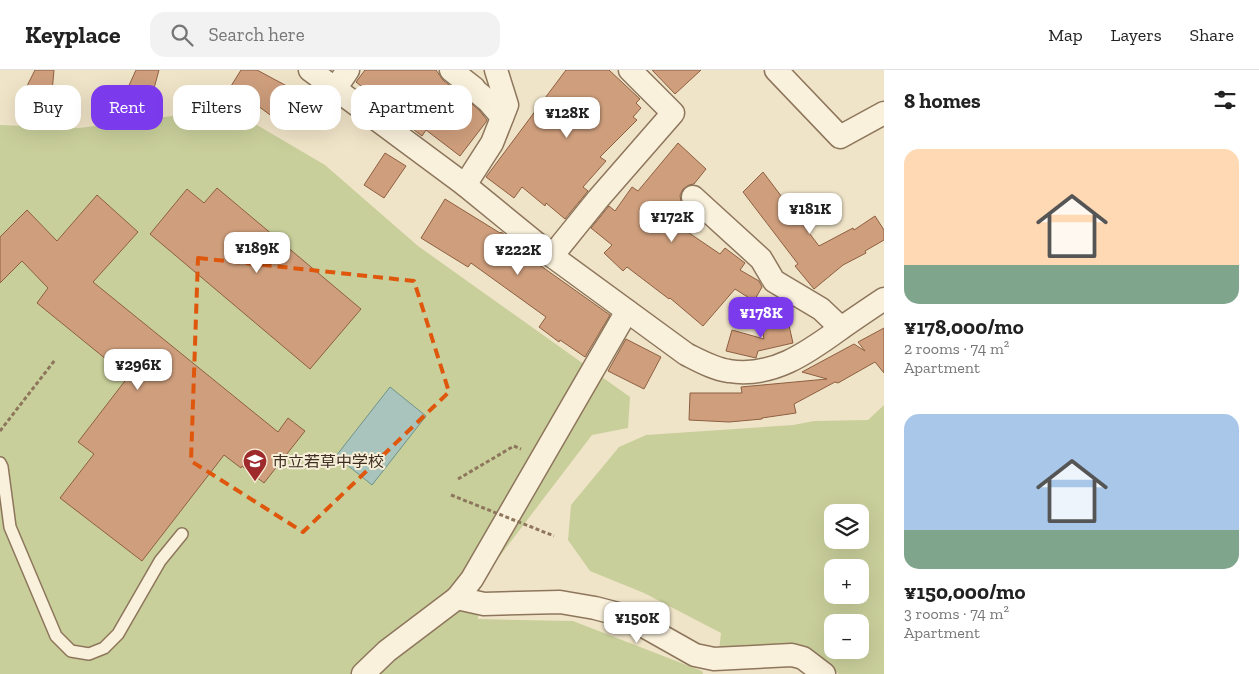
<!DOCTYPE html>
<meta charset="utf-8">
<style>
:root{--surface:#fff;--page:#f2f2f2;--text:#222;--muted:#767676;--line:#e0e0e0;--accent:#7c3aed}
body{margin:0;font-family:"Zilla Slab","Noto Sans JP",serif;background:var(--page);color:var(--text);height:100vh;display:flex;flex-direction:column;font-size:19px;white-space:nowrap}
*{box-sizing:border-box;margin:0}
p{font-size:16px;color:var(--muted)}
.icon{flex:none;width:28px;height:28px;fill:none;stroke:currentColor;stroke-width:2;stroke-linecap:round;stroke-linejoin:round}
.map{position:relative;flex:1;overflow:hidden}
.drawer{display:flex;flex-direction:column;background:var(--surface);width:375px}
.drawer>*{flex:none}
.top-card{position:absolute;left:15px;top:15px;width:475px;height:45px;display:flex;gap:10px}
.buttons{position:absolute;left:824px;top:434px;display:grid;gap:10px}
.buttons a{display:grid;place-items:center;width:45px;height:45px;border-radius:10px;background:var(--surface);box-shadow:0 5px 20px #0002;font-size:25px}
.price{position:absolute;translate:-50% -42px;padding:0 11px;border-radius:10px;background:#fff;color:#222;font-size:16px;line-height:32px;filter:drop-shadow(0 1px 2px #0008)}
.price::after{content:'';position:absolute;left:50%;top:30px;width:15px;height:11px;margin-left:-8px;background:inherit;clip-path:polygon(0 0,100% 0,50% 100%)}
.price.on{background:var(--accent);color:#fff}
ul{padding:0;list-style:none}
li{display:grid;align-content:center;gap:10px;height:265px;padding:0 20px}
li span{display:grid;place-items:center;height:155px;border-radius:15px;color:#555}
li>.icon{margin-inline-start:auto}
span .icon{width:90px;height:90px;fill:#fffc;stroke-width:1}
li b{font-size:21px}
h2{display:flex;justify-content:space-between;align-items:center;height:60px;padding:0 20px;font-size:21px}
.pill{padding:0 18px;border-radius:15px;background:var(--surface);box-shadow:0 5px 20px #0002;font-size:18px;line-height:45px}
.pill.on{background:var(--accent);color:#fff}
header{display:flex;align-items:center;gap:30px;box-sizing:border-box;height:70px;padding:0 25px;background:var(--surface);border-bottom:1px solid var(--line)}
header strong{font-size:24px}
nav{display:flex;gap:28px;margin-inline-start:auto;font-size:18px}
.search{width:350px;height:45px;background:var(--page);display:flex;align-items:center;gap:12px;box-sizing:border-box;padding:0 18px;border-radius:15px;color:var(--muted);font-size:19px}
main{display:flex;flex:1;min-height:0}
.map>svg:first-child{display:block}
</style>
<header>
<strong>Keyplace</strong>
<div class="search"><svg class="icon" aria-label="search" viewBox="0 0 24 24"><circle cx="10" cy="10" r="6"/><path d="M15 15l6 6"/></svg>Search here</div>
<nav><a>Map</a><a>Layers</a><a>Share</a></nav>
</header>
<main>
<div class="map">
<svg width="884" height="604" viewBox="0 0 884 604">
<rect width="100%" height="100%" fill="#f0e4c8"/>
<g fill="#c9cf9b" fill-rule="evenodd">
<path d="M172,46L252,52L325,95L418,176L630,327L628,358L592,365L480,512L478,549L573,551L702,601L703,604H0V55L79,58Z"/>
<path d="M884,335V604H839L812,583L719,580L721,563L644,523L590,501L568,470L571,435L619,377L646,365L793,355L814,351L868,350ZM832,442H860V470H832ZM832,498H860V525H832ZM832,552H860V580H832Z"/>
</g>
<path fill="#a9c4bc" stroke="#6f938a" d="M390,317L426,346L372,415L336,386Z"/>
<g fill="#cf9f7d" stroke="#8d5f41">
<path d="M35,0H54L51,33L23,24Z"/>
<path d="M136,0H159L147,44L121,33Z"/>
<path d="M241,0H257L298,22L277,50L254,33L252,36L226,24Z"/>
<path d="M365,0H436L443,10L479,40L487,50L486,52L460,86L426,60L422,66L393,44L394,42L356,12Z"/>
<path d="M566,0H609L640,29L636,33L641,38L633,47L637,50L600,87L606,91L583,117L588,121L565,149L546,133L545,136L522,117L514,128L486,107Z"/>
<path d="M652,0H701L675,24Z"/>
<path d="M678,73L706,99L694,114L689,115L683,119L680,125L681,132L667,148L720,184L725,178L745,193L740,200L759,211L762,217L754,231L735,219L703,256L670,228L669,229L627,197L623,201L604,183L612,175L591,158L609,136L615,141L632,117L638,121Z"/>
<path d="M385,83L406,96L384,128L364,115Z"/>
<path d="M763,102L819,176L853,158L854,160L875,146L884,160V170L865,181L866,183L843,195L814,219L795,196L798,194L743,122Z"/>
<path d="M217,118L361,239L310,299L150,164L187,119L204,133Z"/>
<path d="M97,125L138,162L93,212L278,362L288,348L305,361L264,413L242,396L241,398L224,385L142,491L60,428L94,384L78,372L128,307L37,233L48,218L22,191L0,213V167L27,140L57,171Z"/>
<path d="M445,129L500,163L501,162L505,165L519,176L517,179L610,245L585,287L560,270L559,272L539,257L546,247L471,193L468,197L421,168Z"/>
<path d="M787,247L793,273L758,281L756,288L726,281L732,260L764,269L761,253Z"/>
<path d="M884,258V303L875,292L838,313L835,312L794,334L796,343L762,348V349L729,352L689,350L690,323H742L741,317L827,309L802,302L854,274L865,281L858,272Z"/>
<path d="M626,269L661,287L644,319L608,301Z"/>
</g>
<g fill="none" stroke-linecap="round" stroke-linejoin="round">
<defs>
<path id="service" d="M0,393L2,397L10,457L56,566L71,581L89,584L104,578L118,564L160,491L182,464"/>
<g id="minor">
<path d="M310,0L465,115L552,186L686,284C700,291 714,299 729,301C772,308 807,283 840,259C854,249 869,239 884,229"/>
<path d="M451,0L474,18L476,21L488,31L502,47"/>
<path d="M776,0L840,67L884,43"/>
<path d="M335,19L348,0"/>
<path d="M465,115L492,73L507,35L496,0"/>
<path d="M693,127L761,189L774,211L821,239L841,258"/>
<path d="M552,186L598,129L673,43L630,0"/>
<path d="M457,528L484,534L560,532L595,538L618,544L640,554L695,585L714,589L792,585L803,588L824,604"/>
<path d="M363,604L387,581L457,528L472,509L627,241"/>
</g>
</defs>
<use href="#service" stroke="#8d765c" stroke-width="14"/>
<use href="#minor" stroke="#8d765c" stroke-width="25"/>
<g stroke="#8d765c" stroke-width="3" stroke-dasharray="4 2.5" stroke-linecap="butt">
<path d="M0,361L55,290"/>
<path d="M458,409L514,376L521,379"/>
</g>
<use href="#service" stroke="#faf1dc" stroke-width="11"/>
<use href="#minor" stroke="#faf1dc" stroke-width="22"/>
<path stroke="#8d765c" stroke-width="3" stroke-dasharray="4 2.5" stroke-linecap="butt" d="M451,425L554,466"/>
</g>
<path fill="none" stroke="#df570d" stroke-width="4" stroke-dasharray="10 6" stroke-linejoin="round" d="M198,188L414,211L449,322L303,462L191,391Z"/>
<defs>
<symbol id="school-pin" viewBox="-11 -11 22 30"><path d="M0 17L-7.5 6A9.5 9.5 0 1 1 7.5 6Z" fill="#9e2a2b" stroke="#f7eed8"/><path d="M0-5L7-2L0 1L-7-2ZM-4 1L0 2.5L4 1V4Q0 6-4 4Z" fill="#fff"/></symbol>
</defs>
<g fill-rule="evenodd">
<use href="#school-pin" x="241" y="377" width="28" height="38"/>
</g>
<g text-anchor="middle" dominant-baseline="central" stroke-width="4" stroke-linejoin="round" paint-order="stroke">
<g font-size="16" fill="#3d2e20" stroke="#f7eed8" text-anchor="start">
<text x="272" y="391">市立若草中学校</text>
</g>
</g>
</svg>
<div class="buttons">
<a><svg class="icon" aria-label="layers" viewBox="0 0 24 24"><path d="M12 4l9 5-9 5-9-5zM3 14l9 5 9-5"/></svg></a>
<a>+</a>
<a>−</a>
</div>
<b class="price" style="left:567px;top:69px">¥128K</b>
<b class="price" style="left:810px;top:165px">¥181K</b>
<b class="price" style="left:672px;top:173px">¥172K</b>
<b class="price" style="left:257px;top:204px">¥189K</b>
<b class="price" style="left:518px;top:206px">¥222K</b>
<b class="price on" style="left:761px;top:269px">¥178K</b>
<b class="price" style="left:138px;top:321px">¥296K</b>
<b class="price" style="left:637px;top:574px">¥150K</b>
<div class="top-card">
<a class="pill">Buy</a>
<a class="pill on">Rent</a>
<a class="pill">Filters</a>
<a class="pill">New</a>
<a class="pill">Apartment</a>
</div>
</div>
<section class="drawer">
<h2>8 homes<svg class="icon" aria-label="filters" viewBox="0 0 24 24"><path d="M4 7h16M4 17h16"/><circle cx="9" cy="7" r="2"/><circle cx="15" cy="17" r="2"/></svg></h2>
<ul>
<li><span style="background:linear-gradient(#ffd9b3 75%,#7fa58c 0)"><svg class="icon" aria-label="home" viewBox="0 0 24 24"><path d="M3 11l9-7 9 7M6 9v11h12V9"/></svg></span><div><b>¥178,000/mo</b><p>2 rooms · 74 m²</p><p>Apartment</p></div></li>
<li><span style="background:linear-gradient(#a9c7e8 75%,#7fa58c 0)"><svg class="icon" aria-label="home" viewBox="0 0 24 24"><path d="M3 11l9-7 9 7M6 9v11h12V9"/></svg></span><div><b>¥150,000/mo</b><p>3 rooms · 74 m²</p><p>Apartment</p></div></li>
</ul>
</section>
</main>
